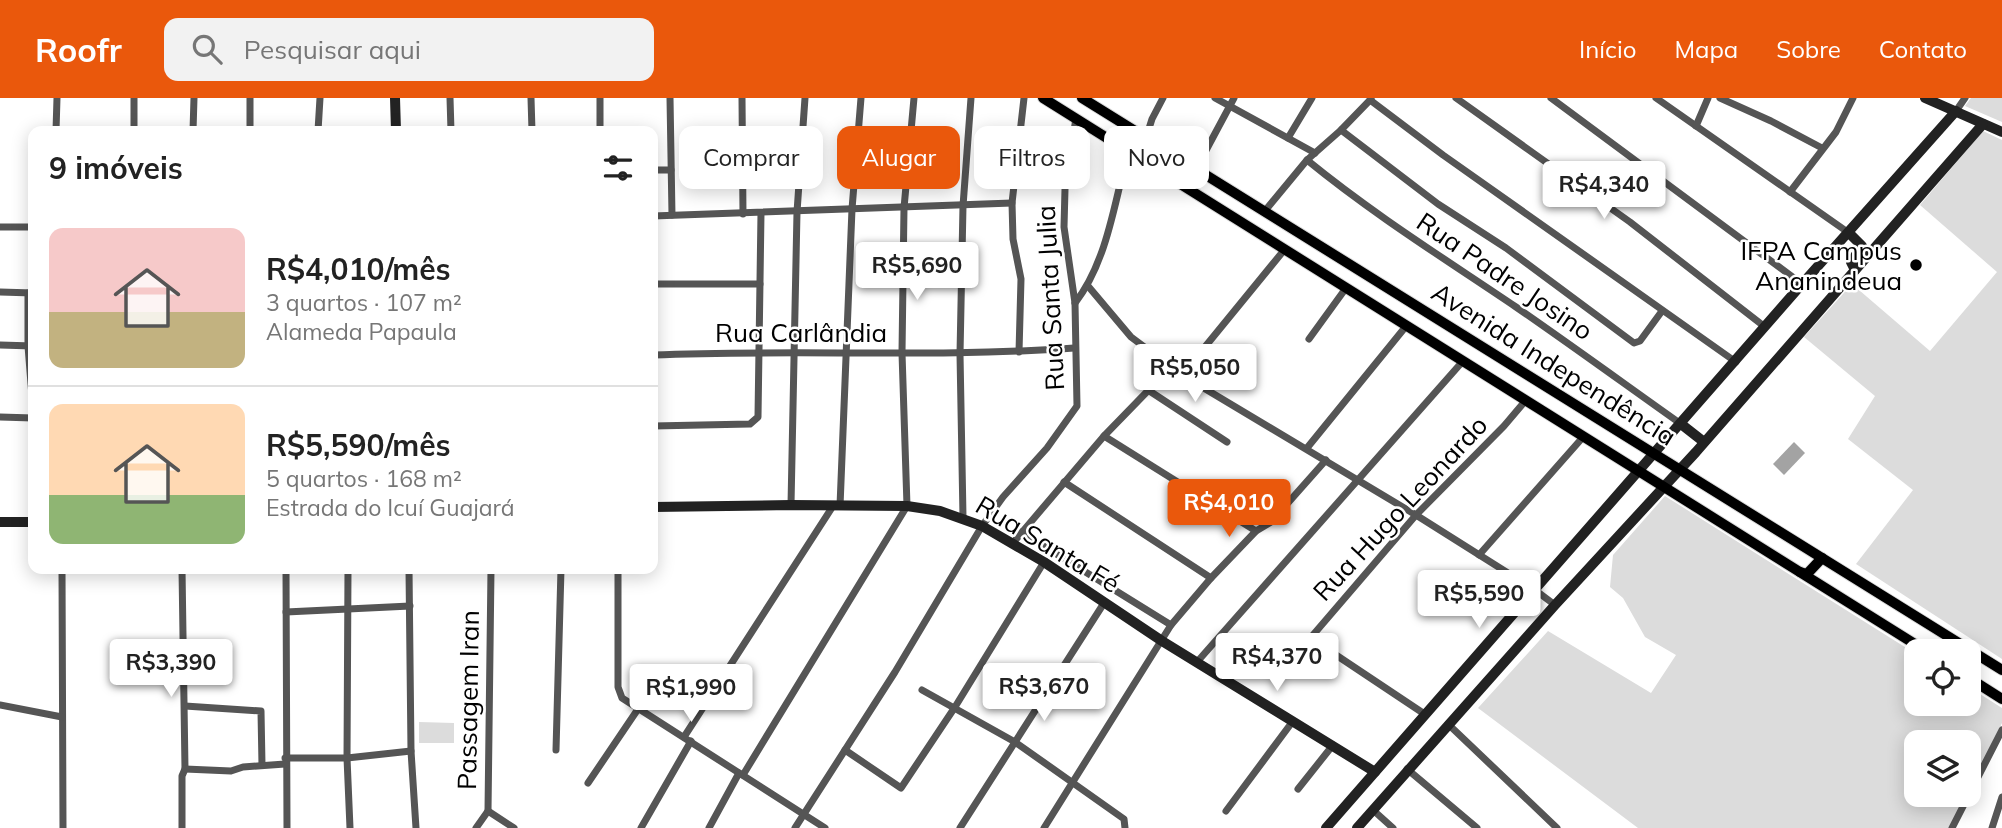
<!DOCTYPE html>
<html lang="pt">
<meta charset="utf-8">
<style>
:root{--surface:#fff;--page:#f2f2f2;--text:#222;--muted:#767676;--line:#e0e0e0;--accent:#ea580c}
body{margin:0;font-family:Mulish,sans-serif;background:var(--page);color:var(--text);height:100vh;display:flex;flex-direction:column;font-size:26px;white-space:nowrap}
*{box-sizing:border-box;margin:0}
p{font-size:23px;color:var(--muted)}
.icon{flex:none;width:38px;height:38px;fill:none;stroke:currentColor;stroke-width:2;stroke-linecap:round;stroke-linejoin:round}
.map{position:relative;flex:1;overflow:hidden}
.panel{position:absolute;left:28px;top:28px;width:630px;height:448px;display:flex;flex-direction:column;background:var(--surface);border-radius:14px;box-shadow:0 4px 18px #0003}
.panel>*{flex:none}
.top-card{position:absolute;left:679px;top:28px;width:665px;height:63px;display:flex;gap:14px}
.tools{position:absolute;left:1904px;top:541px;display:grid;gap:14px}
.tools a{display:grid;place-items:center;width:77px;height:77px;border-radius:14px;background:var(--surface);box-shadow:0 4px 18px #0003;font-size:35px}
.price{position:absolute;translate:-50% -60px;padding:0 16px;border-radius:7px;background:#fff;color:#222;font-size:23px;line-height:46px;filter:drop-shadow(0 2px 4px #0008)}
.price::after{content:'';position:absolute;left:50%;top:42px;width:21px;height:16px;margin-left:-10px;background:inherit;clip-path:polygon(0 0,100% 0,50% 100%)}
.price.selected{background:var(--accent);color:#fff}
ul{padding:0;list-style:none}
li{display:flex;align-items:center;gap:21px;height:175px;padding:0 21px}
li+li{border-top:2px solid var(--line)}
li span{display:grid;place-items:center;flex:none;width:196px;height:140px;border-radius:14px;color:#555}
li>.icon{margin-inline-start:auto}
span .icon{width:84px;height:84px;fill:#fffc;stroke-width:1}
li b{font-size:30px}
h2{display:flex;justify-content:space-between;align-items:center;height:84px;padding:0 21px;font-size:30px}
.pill{padding:0 24px;border-radius:14px;background:var(--surface);box-shadow:0 4px 18px #0003;font-size:24px;line-height:63px}
.pill.selected{background:var(--accent);color:#fff}
header{display:flex;align-items:center;gap:42px;box-sizing:border-box;height:98px;padding:0 35px;background:var(--accent);color:#fff}
header strong{font-size:33px}
nav{display:flex;gap:38px;margin-inline-start:auto;font-size:24px}
.search{width:490px;height:63px;background:var(--page);display:flex;align-items:center;gap:18px;box-sizing:border-box;padding:0 24px;border-radius:14px;color:var(--muted);font-size:26px}
.map>svg:first-child{display:block}
</style>
<header>
<strong>Roofr</strong>
<div class="search"><svg class="icon" aria-label="search" viewBox="0 0 24 24"><circle cx="10" cy="10" r="6"/><path d="M15 15l6 6"/></svg>Pesquisar aqui</div>
<nav><a>Início</a><a>Mapa</a><a>Sobre</a><a>Contato</a></nav>
</header>
<div class="map">
<svg width="2002" height="730" viewBox="0 0 2002 730">
<rect width="100%" height="100%" fill="#fff"/>
<g fill="#dcdcdc">
<path d="M1971,0H2002V24L1965,8Z"/>
<path d="M1983,33L2002,42V561L1856,466L1913,392L1848,341L1875,298L1804,239L1852,186L1930,253L1997,174L1920,107Z"/>
<path d="M1665,398L1916,556V606H1969V589L2002,610V625L1969,693V644H1916V696L1967,697L1950,730H1638L1478,610L1548,533L1651,595L1676,557L1645,539L1623,500L1610,489L1613,457Z"/>
<path d="M419,624L454,625V645H419Z"/>
</g>
<path fill="#a3a3a3" d="M1794,344L1805,355L1784,377L1773,366Z"/>
<g fill="none" stroke-linecap="round" stroke-linejoin="round">
<defs>
<g id="primary">
<path d="M1043,0L1926,553"/>
<path d="M1082,0L2002,572"/>
<path d="M1800,474L1807,476L1822,460"/>
<path d="M1969,580L2002,601"/>
</g>
</defs>
<use href="#primary" stroke="#dbdbdb" stroke-width="12"/>
<g stroke="#555" stroke-width="7">
<path d="M134,0V33"/>
<path d="M450,0L451,33"/>
<path d="M531,0L532,33"/>
<path d="M600,0V33"/>
<path d="M670,0L672,117"/>
<path d="M742,0L743,116"/>
<path d="M1215,0L1315,55"/>
<path d="M1456,0L1630,124L1765,229"/>
<path d="M1551,0L1802,186"/>
<path d="M1656,0L1849,135"/>
<path d="M1720,0L1771,23L1822,50"/>
<path d="M1370,2L1443,57L1736,264"/>
<path d="M1956,13L1965,0"/>
<path d="M1696,28L1708,0"/>
<path d="M1341,32L1438,106L1506,150L1634,245L1640,243L1662,213"/>
<path d="M56,33L57,0"/>
<path d="M193,33L194,0"/>
<path d="M250,33V0"/>
<path d="M318,33L320,0"/>
<path d="M1146,40L1152,21L1163,0"/>
<path d="M1288,40L1312,0"/>
<path d="M1307,62C1373,116 1445,161 1516,209C1571,247 1626,287 1681,326"/>
<path d="M1196,71L1234,0"/>
<path d="M653,72H671"/>
<path d="M1790,94L1836,34L1853,0"/>
<path d="M1264,114L1307,62L1341,32L1371,1"/>
<path d="M653,118L1012,105"/>
<path d="M0,129H33"/>
<path d="M653,186H760"/>
<path d="M1088,188L1131,239L1182,277L1416,417L1535,492L1555,507"/>
<path d="M0,194L33,195"/>
<path d="M28,195V248L33,311"/>
<path d="M1075,205C1107,164 1115,103 1128,53"/>
<path d="M1309,241L1346,190"/>
<path d="M0,247L33,248"/>
<path d="M1019,254L1021,181L1013,141L1012,105L1024,0"/>
<path d="M653,257C793,251 934,260 1074,250"/>
<path d="M1182,277L1285,151"/>
<path d="M1148,292L1227,344"/>
<path d="M0,319L33,320"/>
<path d="M653,328L750,326L758,319L761,115"/>
<path d="M1104,338L1256,433"/>
<path d="M1307,350L1407,227"/>
<path d="M1064,384L1211,480"/>
<path d="M791,407L797,114L805,0"/>
<path d="M840,408L852,111L861,0"/>
<path d="M963,419L960,256L963,108L971,0"/>
<path d="M1021,434L1171,527"/>
<path d="M1012,446L1104,338L1171,269"/>
<path d="M1479,457L1584,338"/>
<path d="M62,471L63,730"/>
<path d="M182,471L185,671L182,678V730"/>
<path d="M286,471L287,730"/>
<path d="M348,471L347,660L350,730"/>
<path d="M409,471L411,653L416,730"/>
<path d="M618,471V589L622,600L825,730"/>
<path d="M286,514L410,508"/>
<path d="M1197,564L1463,263"/>
<path d="M922,592L1015,644L1124,721L1125,730"/>
<path d="M0,607L62,619"/>
<path d="M185,608L261,613L262,667"/>
<path d="M1426,617L1318,545L1313,537L1416,417L1504,328L1526,302"/>
<path d="M1448,626L1557,730"/>
<path d="M684,639L833,408"/>
<path d="M556,652L561,471"/>
<path d="M845,652L901,690L955,609L1044,464"/>
<path d="M285,660H347L411,653"/>
<path d="M185,671L231,673L243,669L285,666"/>
<path d="M1407,671L1477,730"/>
<path d="M743,677L907,408L902,255L904,110L914,0"/>
<path d="M588,685L638,611"/>
<path d="M1298,691L1333,647"/>
<path d="M1373,712L1393,730"/>
<path d="M488,713L514,730"/>
<path d="M1226,713L1293,623"/>
<path d="M476,730L488,713L491,471"/>
<path d="M641,730L691,643"/>
<path d="M709,730L739,675"/>
<path d="M795,730L895,574L982,428L1003,399L1047,350L1077,308L1075,205L1064,129L1065,91L1076,20"/>
<path d="M960,730L1104,505"/>
<path d="M1044,730L1171,527L1211,480L1256,433L1271,424L1326,362"/>
<path d="M1952,730L2002,632"/>
<path d="M1992,730L2002,699"/>
</g>
<g stroke="#222" stroke-width="10">
<path d="M395,0L396,33"/>
<path d="M1925,0L2002,34"/>
<path d="M1849,135L1862,148L1851,164L1855,172"/>
<path d="M1681,326L1704,344"/>
<path d="M653,409L791,407L907,408L940,413L982,428L1044,464L1162,543L1375,674"/>
<path d="M0,424H33"/>
<path d="M1326,730L1802,186L1956,13"/>
<path d="M1357,730L1555,507L1696,354L1983,26"/>
</g>
<use href="#primary" stroke="#000" stroke-width="10"/>
</g>
<circle fill="#000" stroke="#fff" stroke-width="2.5" cx="1916" cy="167" r="7"/>
<g text-anchor="middle" dominant-baseline="central" stroke-width="5" stroke-linejoin="round" paint-order="stroke">
<g font-size="26" fill="#000" stroke="#fff" text-anchor="end">
<text x="1902" y="152">IFPA Campus<tspan x="1902" dy="30">Ananindeua</tspan></text>
</g>
<g font-size="26" fill="#000" stroke="#fff">
<text transform="translate(1505 178) rotate(34)">Rua Padre Josino</text>
<text transform="translate(1050 200) rotate(-93)">Rua Santa Julia</text>
<text x="801" y="234">Rua Carlândia</text>
<text transform="translate(1554 266) rotate(32)">Avenida Independência</text>
<text transform="translate(1400 410) rotate(-47)">Rua Hugo Leonardo</text>
<text transform="translate(1048 446) rotate(31)">Rua Santa Fé</text>
<text transform="translate(468 602) rotate(-89)">Passagem Iran</text>
</g>
</g>
</svg>
<div class="tools">
<a><svg class="icon" aria-label="locate" viewBox="0 0 24 24"><circle cx="12" cy="12" r="6"/><path d="M12 2v4M12 18v4M2 12h4M18 12h4"/></svg></a>
<a><svg class="icon" aria-label="layers" viewBox="0 0 24 24"><path d="M12 4l9 5-9 5-9-5zM3 14l9 5 9-5"/></svg></a>
</div>
<b class="price" style="left:1604px;top:123px">R$4,340</b>
<b class="price" style="left:917px;top:204px">R$5,690</b>
<b class="price" style="left:1195px;top:306px">R$5,050</b>
<b class="price selected" style="left:1229px;top:441px">R$4,010</b>
<b class="price" style="left:1479px;top:532px">R$5,590</b>
<b class="price" style="left:1277px;top:595px">R$4,370</b>
<b class="price" style="left:171px;top:601px">R$3,390</b>
<b class="price" style="left:1044px;top:625px">R$3,670</b>
<b class="price" style="left:691px;top:626px">R$1,990</b>
<div class="top-card">
<a class="pill">Comprar</a>
<a class="pill selected">Alugar</a>
<a class="pill">Filtros</a>
<a class="pill">Novo</a>
</div>
<section class="panel">
<h2>9 imóveis<svg class="icon" aria-label="filters" viewBox="0 0 24 24"><path d="M4 7h16M4 17h16"/><circle cx="9" cy="7" r="2"/><circle cx="15" cy="17" r="2"/></svg></h2>
<ul>
<li><span style="background:linear-gradient(#f6c9c9 60%,#c2b280 0)"><svg class="icon" aria-label="home" viewBox="0 0 24 24"><path d="M3 11l9-7 9 7M6 9v11h12V9"/></svg></span><div><b>R$4,010/mês</b><p>3 quartos · 107 m²</p><p>Alameda Papaula</p></div></li>
<li><span style="background:linear-gradient(#ffd9b3 65%,#8fb573 0)"><svg class="icon" aria-label="home" viewBox="0 0 24 24"><path d="M3 11l9-7 9 7M6 9v11h12V9"/></svg></span><div><b>R$5,590/mês</b><p>5 quartos · 168 m²</p><p>Estrada do Icuí Guajará</p></div></li>
</ul>
</section>
</div>
